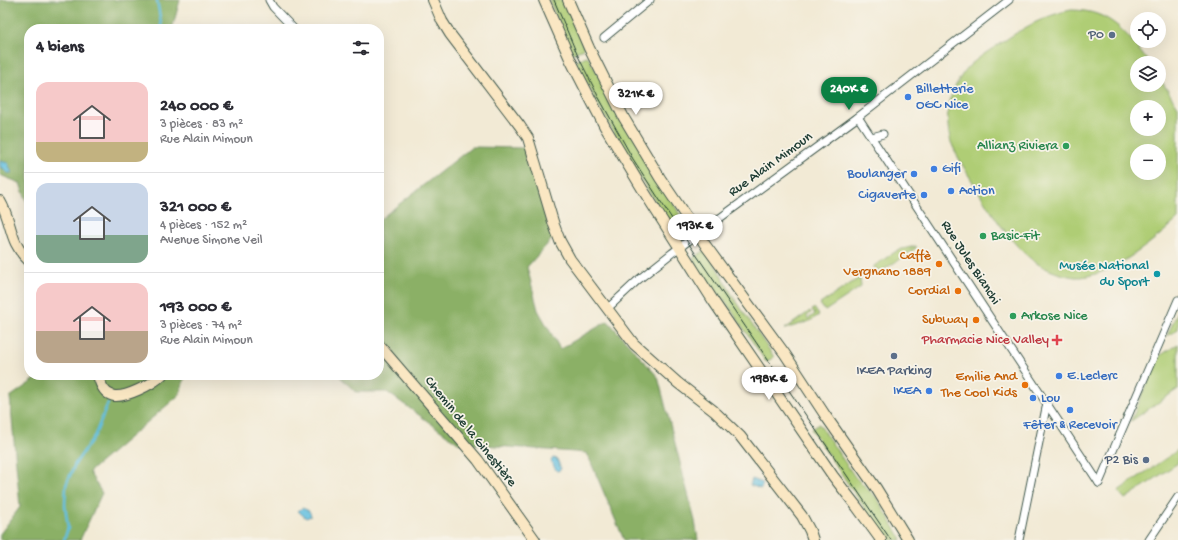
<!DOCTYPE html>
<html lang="fr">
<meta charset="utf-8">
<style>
:root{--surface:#fff;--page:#f2f2f3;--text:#2b2b33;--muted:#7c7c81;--line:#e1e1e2;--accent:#0b8043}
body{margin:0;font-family:"Gochi Hand",sans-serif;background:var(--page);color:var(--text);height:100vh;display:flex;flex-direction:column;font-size:15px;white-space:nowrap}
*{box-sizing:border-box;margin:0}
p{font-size:13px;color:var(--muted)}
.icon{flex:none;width:22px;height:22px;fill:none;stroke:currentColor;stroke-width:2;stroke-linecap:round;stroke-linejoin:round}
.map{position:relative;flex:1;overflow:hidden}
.drawer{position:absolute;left:24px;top:24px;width:360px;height:356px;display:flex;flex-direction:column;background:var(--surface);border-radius:16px;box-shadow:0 4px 16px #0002}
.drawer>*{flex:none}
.controls{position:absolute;left:1130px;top:12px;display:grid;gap:8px}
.controls a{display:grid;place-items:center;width:36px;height:36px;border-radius:50%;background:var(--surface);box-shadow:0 4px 16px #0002;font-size:20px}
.price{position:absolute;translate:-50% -34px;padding:0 9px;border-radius:14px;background:#fff;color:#222;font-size:13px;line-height:26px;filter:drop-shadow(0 1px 2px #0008)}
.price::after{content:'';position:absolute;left:50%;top:24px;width:12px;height:9px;margin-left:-6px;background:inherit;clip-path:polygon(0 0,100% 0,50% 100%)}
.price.on{background:var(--accent);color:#fff}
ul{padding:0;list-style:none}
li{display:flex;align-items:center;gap:12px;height:100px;padding:0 12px}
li+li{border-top:1px solid var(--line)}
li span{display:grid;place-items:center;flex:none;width:112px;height:80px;border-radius:12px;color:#555}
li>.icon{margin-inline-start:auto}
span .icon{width:48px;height:48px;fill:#fffc;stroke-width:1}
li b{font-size:17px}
h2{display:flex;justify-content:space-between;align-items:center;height:48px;padding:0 12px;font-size:17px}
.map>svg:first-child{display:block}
</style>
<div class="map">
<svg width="1178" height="540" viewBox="0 0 1178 540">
<rect width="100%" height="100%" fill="#f7f3e8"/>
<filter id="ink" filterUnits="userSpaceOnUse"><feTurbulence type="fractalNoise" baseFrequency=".025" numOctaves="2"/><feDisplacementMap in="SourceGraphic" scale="8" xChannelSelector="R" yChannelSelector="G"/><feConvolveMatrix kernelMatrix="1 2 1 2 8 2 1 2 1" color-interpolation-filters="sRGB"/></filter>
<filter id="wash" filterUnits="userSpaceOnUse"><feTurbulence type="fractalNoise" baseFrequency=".012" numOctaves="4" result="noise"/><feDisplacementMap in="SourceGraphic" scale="16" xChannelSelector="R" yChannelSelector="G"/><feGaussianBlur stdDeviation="0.9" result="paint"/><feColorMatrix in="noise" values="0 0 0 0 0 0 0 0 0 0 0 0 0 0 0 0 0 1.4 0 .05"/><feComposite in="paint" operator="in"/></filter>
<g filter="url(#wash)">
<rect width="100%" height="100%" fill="#f2ead5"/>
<g fill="#afcd74" stroke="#678554" fill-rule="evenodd">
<path d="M549,0H564L584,48L583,49L574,53H572Z"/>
<path d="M1071,10C1112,10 1127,34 1149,63H1137V85H1159V77L1178,107V219C1154,241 1108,279 1075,277C1059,275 1042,268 1031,259C1007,239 990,210 974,184C966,171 957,157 951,142C948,133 947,119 948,109C950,94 959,77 969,66C979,57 990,50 1001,43C1023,28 1045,15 1071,10ZM1137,107H1159V129H1137ZM1137,151H1159V173H1137Z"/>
<path d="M586,56L588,57L683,220L676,228H673C636,174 606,120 576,63L577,61Z"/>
<path d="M916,246V248L882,271L874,268V266L898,250Z"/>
<path d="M705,250L716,266L732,295L774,357L766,362L725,301L701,276L693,258Z"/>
<path d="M859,278H860L861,287L825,311L820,304Z"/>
<path d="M814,308L819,315L810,321L785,329L810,311L811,313L807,316L808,319L815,314L812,310Z"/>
<path d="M1178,311V329L1167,336Z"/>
<path d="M1178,344V389L1131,421L1158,357Z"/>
<path d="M819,424L855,477L877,498L902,540H886L811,429Z"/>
<path d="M1178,450V463L1125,499L1118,491Z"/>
</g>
<g fill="#8bb066" stroke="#55764d">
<path d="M0,0H180L172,29H29V208L20,183L0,175Z"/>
<path d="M472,147L526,148L553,238L527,267L538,310L560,349L608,321L658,377L695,521L698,540H624L587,453L458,443L387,392H356L338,375H379V220Z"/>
<path d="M41,375H186L179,395L89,472L102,493L80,540H0V534L20,507L10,397Z"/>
</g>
<g fill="#62bfe0" stroke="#407e8a">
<path d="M0,161L8,163L12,173H7L3,168L0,167Z"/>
<path d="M553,458L557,459L561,469L558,471L556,470L551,461Z"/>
<path d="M752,479L763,483L761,489L750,485Z"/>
<path d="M302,508C307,510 310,510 311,516L306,518L298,511Z"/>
</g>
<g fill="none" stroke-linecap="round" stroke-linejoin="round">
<g stroke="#62bfe0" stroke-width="2.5">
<path d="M157,0L162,29"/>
<path d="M64,540L68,528L65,505L66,485L75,464L95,435L108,403"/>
</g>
</g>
</g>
<g filter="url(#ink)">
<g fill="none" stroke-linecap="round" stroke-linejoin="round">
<defs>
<g id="street">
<path d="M269,0L273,7L294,29"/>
<path d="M604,38L650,0"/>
<path d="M858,117L1099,483"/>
<path d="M872,137L883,134"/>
<path d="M607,309L638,280L672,253L858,117L1009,0"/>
<path d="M1099,483L1178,300"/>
<path d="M1019,540L1047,403"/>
<path d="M1149,540L1178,497"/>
</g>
<g id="secondary">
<path d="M433,0L442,21L450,34L520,126L528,138L554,225L560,241L570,259L634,344L678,383L714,411L740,436L802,516L810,531L813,540"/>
<path d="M544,0L571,61L591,100L605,127L643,190L714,302L833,476L857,507L881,540"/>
<path d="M568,0L589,48L624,118L660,178L706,246L785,354L825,415L876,488L908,540"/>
<path d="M0,201C13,223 8,241 29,261"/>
<path d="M379,345L478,460L535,540"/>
<path d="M98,375C104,401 118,399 138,390C147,386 155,382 162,375"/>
</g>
</defs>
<use href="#street" stroke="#3f574c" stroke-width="9"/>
<use href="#secondary" stroke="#3f574c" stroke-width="12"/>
<use href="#street" stroke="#fff" stroke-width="7"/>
<use href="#secondary" stroke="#fae7c3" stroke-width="10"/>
<path stroke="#1f3d34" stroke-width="1" d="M554,0L577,54L598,96L633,159L678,228L891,540"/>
</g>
</g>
<g fill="#5c6f8a" stroke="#f7f3e8" stroke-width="1.5">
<circle cx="1112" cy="35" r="4"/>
<circle cx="894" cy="356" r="4"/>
<circle cx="1146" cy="460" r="4"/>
</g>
<g fill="#3f7fe0" stroke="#f7f3e8" stroke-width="1.5">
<circle cx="908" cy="97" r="4"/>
<circle cx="934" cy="169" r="4"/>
<circle cx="914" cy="174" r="4"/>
<circle cx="951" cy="191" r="4"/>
<circle cx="924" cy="195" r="4"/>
<circle cx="1059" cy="376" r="4"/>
<circle cx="929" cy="391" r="4"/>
<circle cx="1033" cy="398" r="4"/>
<circle cx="1070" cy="410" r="4"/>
</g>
<g fill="#2e9e5b" stroke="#f7f3e8" stroke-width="1.5">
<circle cx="1066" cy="146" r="4"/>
<circle cx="983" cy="236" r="4"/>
<circle cx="1013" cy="316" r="4"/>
</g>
<g fill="#e8710a" stroke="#f7f3e8" stroke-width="1.5">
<circle cx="939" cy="264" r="4"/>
<circle cx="958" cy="291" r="4"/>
<circle cx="976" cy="320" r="4"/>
<circle cx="1025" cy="385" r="4"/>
</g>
<circle fill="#0f9aa8" stroke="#f7f3e8" stroke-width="1.5" cx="1157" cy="274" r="4"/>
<path fill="#e0444e" stroke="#f7f3e8" stroke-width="1.5" d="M1055 334h4v4h4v4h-4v4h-4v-4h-4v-4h4z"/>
<g text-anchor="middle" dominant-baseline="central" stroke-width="3.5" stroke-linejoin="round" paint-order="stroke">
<g font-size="14" fill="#4e5e75" stroke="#f7f3e8" text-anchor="end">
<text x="1104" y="35">P0</text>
<text x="894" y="371" text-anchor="middle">IKEA Parking</text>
<text x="1138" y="460">P2 Bis</text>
</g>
<g font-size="14" fill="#366cbe" stroke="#f7f3e8" text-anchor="start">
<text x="916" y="89">Billetterie<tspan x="916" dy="16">OGC Nice</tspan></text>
<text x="942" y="169">Gifi</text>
<text x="906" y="174" text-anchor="end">Boulanger</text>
<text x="959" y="191">Action</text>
<text x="916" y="195" text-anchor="end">Cigaverte</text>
<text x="1067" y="376">E.Leclerc</text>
<text x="921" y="391" text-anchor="end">IKEA</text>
<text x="1041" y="398">Lou</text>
<text x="1070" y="425" text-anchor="middle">Fêter &amp; Recevoir</text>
</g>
<g font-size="14" fill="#27864d" stroke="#f7f3e8" text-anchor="start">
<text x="1058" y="146" text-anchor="end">Allianz Riviera</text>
<text x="991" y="236">Basic-Fit</text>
<text x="1021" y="316">Arkose Nice</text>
</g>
<g font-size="14" fill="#1f3d34" stroke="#f7f3e8">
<text transform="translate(771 165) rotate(-36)">Rue Alain Mimoun</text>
<text transform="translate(970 263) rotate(57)">Rue Jules Bianchi</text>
<text transform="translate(470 432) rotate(51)">Chemin de la Ginestière</text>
</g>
<g font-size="14" fill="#c56008" stroke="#f7f3e8" text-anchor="end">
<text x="931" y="256">Caffè<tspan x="931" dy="16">Vergnano 1889</tspan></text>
<text x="950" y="291">Cordial</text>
<text x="968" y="320">Subway</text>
<text x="1017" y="377">Emilie And<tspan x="1017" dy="16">The Cool Kids</tspan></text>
</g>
<g font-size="14" fill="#0d838f" stroke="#f7f3e8" text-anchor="end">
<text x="1149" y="266">Musée National<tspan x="1149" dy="16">du Sport</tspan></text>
</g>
<g font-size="14" fill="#be3a42" stroke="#f7f3e8" text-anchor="end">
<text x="1049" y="340">Pharmacie Nice Valley</text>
</g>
</g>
</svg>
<div class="controls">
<a><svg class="icon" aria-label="locate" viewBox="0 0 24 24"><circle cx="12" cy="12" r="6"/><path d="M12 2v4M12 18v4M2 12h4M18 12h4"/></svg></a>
<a><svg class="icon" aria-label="layers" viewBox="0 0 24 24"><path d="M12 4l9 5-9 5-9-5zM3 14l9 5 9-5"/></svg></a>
<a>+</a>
<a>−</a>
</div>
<b class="price on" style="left:849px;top:111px">240K €</b>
<b class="price" style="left:636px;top:116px">321K €</b>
<b class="price" style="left:695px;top:248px">193K €</b>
<b class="price" style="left:769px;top:401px">198K €</b>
<section class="drawer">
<h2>4 biens<svg class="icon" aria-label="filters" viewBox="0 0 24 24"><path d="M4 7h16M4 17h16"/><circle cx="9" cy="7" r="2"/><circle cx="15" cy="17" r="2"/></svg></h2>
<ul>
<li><span style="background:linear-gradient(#f6c9c9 75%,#c2b280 0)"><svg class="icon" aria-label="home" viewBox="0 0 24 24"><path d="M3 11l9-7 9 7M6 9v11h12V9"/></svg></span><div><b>240 000 €</b><p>3 pièces · 83 m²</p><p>Rue Alain Mimoun</p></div></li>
<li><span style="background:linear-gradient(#c9d6e8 65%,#7fa58c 0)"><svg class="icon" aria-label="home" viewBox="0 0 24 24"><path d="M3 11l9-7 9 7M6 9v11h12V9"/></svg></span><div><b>321 000 €</b><p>4 pièces · 152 m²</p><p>Avenue Simone Veil</p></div></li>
<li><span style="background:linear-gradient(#f6c9c9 60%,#b9a48a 0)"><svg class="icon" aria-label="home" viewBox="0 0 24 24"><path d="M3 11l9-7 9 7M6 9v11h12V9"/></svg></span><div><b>193 000 €</b><p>3 pièces · 74 m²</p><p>Rue Alain Mimoun</p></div></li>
</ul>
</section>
</div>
